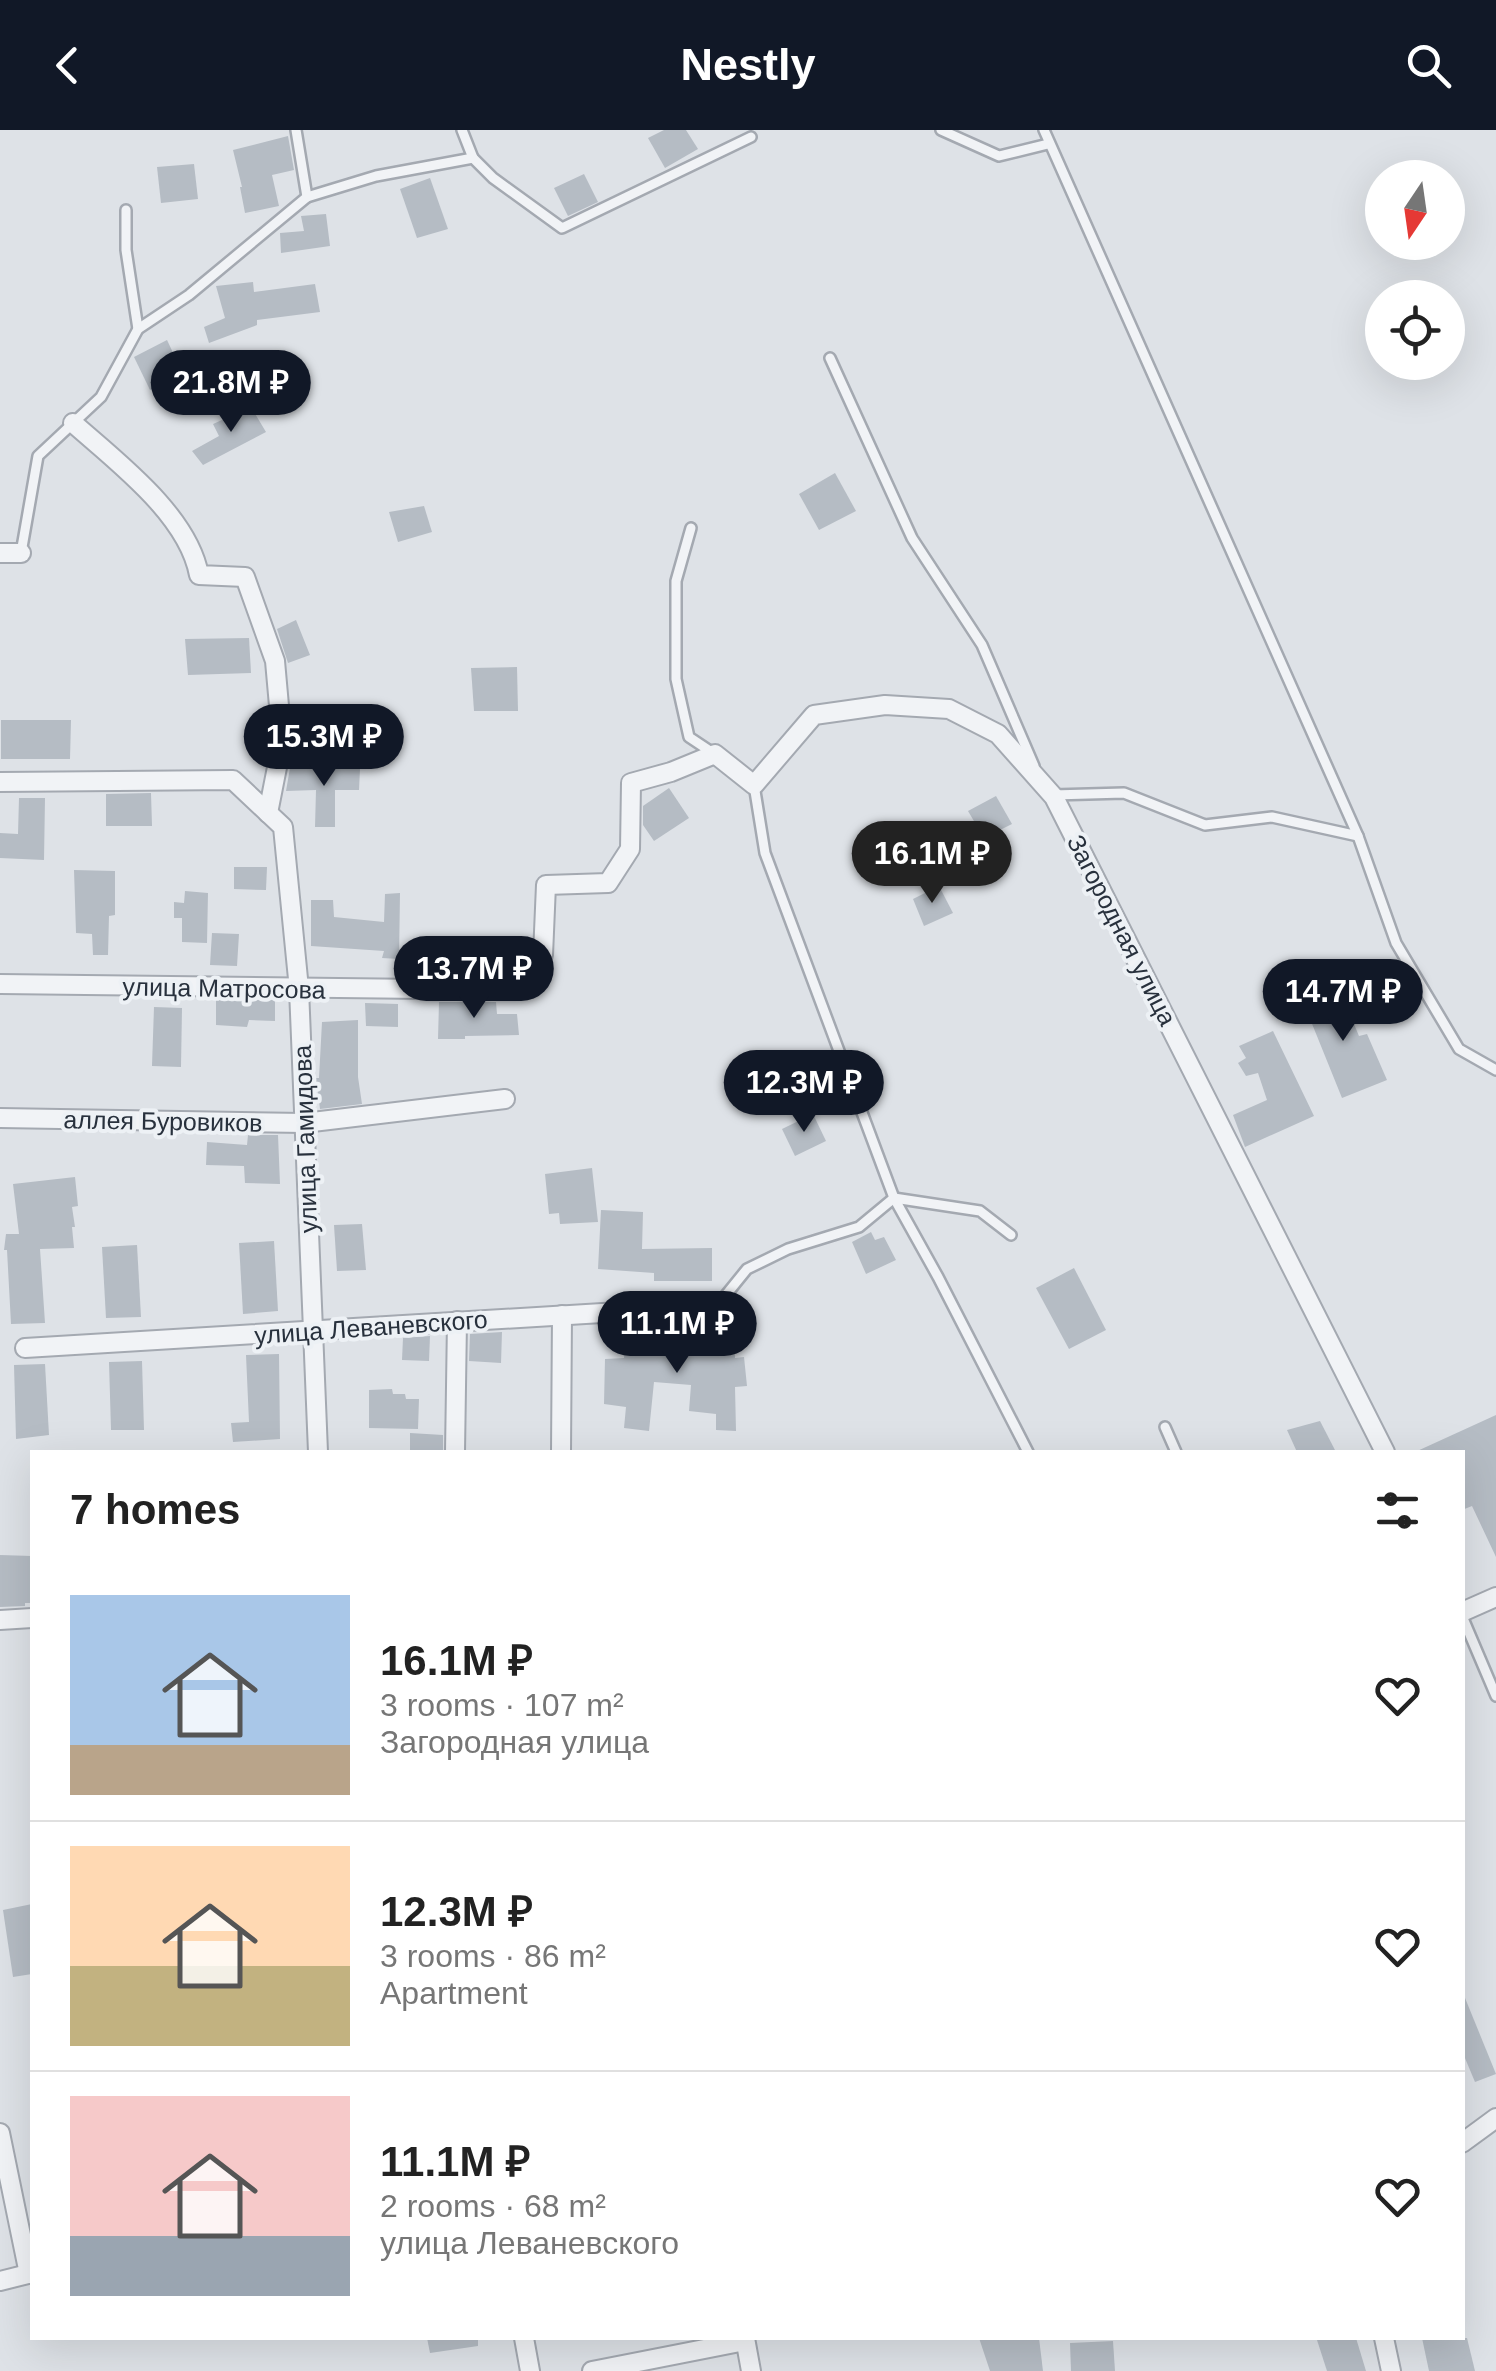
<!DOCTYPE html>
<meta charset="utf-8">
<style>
:root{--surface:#fff;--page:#f6f6f6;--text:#222;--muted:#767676;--line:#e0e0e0;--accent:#111827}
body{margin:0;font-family:Helvetica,sans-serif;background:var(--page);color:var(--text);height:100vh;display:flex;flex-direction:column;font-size:38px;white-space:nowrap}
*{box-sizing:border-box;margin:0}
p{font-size:32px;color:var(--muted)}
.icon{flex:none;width:55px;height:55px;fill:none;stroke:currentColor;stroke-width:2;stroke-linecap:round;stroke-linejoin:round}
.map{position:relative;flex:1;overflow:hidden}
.side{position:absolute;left:30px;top:1320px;width:1435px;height:890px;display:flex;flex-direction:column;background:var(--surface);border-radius:0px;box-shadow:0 10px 40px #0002}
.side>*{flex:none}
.needle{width:65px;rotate:193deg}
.fabs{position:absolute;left:1365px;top:30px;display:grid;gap:20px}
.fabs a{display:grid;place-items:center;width:100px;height:100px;border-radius:50%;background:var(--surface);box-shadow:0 10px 40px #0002;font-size:50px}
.price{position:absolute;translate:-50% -85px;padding:0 22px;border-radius:35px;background:var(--accent);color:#fff;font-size:32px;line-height:65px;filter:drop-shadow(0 2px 5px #0008)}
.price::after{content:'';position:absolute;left:50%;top:60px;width:30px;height:22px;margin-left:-15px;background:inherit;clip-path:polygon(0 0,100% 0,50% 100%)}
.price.on{background:#222;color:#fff}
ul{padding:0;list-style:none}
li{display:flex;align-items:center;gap:30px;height:250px;padding:0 40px}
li+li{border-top:2px solid var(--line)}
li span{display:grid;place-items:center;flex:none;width:280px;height:200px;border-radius:0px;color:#555}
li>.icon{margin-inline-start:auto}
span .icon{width:120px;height:120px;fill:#fffc;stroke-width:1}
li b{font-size:42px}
h2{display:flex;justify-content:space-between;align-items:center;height:120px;padding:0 40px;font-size:42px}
header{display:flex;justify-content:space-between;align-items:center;height:130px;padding:0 40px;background:var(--accent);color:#fff;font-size:45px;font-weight:700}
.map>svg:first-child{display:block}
</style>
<header><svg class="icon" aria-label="back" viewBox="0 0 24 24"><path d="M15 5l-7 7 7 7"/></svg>Nestly<svg class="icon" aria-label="search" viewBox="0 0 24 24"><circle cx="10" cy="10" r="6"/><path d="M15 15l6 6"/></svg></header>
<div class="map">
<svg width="1496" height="2241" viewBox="0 0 1496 2241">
<rect width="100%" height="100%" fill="#dee2e7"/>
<g fill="#b5bcc4">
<path d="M664,0H686L698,19L665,38L648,8Z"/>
<path d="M288,6L294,40L272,45L279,76L245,83L240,57H242L233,20Z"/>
<path d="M194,34L198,69L161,73L157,37Z"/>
<path d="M584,44L598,72L568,86L554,58Z"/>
<path d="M430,48L448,99L417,108L400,59Z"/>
<path d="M326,84L330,116L281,123L280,103L304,101L301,86Z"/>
<path d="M253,152L254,162L315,154L320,182L257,190V195L209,213L204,197L225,188L216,156Z"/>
<path d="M167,210L183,244L150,260L134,227Z"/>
<path d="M251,277L266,302L203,335L192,321L219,306L213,294Z"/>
<path d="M835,343L856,381L819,400L799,364Z"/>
<path d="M424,376L432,402L398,412L389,382Z"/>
<path d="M296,490L310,525L288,533L277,499Z"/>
<path d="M249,508L251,543L188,545L185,509Z"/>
<path d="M517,537L518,581H474L471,538Z"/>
<path d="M1,590H71L70,629H1Z"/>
<path d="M290,638L360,639L359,660H335V697H315L316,660L286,661Z"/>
<path d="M669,658L689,688L654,711L643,695V676Z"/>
<path d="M151,663L152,696H106V664Z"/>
<path d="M996,666L1012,694L984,708L968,681Z"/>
<path d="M19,668H45L44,730L0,728V703L18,704Z"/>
<path d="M234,737H267L266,760L234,759Z"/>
<path d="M74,740L115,741V785L109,786L108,825H93L92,804L76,803Z"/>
<path d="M939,756L953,783L924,796L913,769Z"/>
<path d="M185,761L208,763L207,813L182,812V788H174V772L184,773Z"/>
<path d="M400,763L399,829L382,828L384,821L311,816V770H333L334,787L384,792L385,764Z"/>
<path d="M212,803L239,804L237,836L210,835Z"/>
<path d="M1334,857L1342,879L1347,877L1359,906L1367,904L1387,950L1342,968L1302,869Z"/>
<path d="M216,869L275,870V891L249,890L247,897L216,895Z"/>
<path d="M439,872H496L497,884H517L519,905L465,906V909H438Z"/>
<path d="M365,873L398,874V897L366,896Z"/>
<path d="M154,877L182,878L181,937L152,936Z"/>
<path d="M358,890V947L362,974L320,979L316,948H319L322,892Z"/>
<path d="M1273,901L1314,986L1245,1017L1233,985L1267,970L1258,943L1246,946L1238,933L1246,928L1239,916Z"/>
<path d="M813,984L826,1011L795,1026L782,999Z"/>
<path d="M248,1005H278L280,1054L245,1053L244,1036L206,1035L207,1012L247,1015Z"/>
<path d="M592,1038L598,1092L560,1094L559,1083L549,1084L545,1044Z"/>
<path d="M75,1047L78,1076L72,1077L75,1097H72L74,1118L40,1119L45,1193L11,1194L7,1120H4L6,1104H19L13,1054Z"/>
<path d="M601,1080L643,1082L642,1119L712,1118V1151H654V1143L598,1139Z"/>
<path d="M362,1094L366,1140L337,1141L334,1095Z"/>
<path d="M871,1102L875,1110L884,1107L896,1130L866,1144L852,1112Z"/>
<path d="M274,1111L278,1181L243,1184L239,1113Z"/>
<path d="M137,1115L141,1187L106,1188L102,1117Z"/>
<path d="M1074,1138L1106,1200L1069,1219L1036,1158Z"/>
<path d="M719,1198H734L735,1228L744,1227L747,1256L735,1257L736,1301L716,1300V1284L689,1281L691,1255L654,1252L649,1301L624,1298L626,1277L604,1274L605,1229L624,1228L626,1206H661V1209L718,1210Z"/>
<path d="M502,1202L501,1233L469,1231L470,1204Z"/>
<path d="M430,1206L429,1231L402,1230L403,1208Z"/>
<path d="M279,1224L280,1309L233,1312L231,1293L249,1292L246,1225Z"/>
<path d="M142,1231L144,1300H111L109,1232Z"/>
<path d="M45,1234L49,1305L16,1309L14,1235Z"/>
<path d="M392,1259L393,1264H405L406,1269H419L418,1299L369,1298V1260Z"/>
<path d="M1496,1285V1427L1472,1376L1462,1380V1322H1415Z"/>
<path d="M1320,1291L1336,1322H1297L1287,1300Z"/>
<path d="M410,1303L443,1305V1322H410Z"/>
<path d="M0,1425L32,1426V1473H25V1476L0,1477Z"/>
<path d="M32,1774V1844L13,1847L3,1780Z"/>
<path d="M1463,1863L1496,1944L1475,1952L1462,1921Z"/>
<path d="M427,2208H478V2216L430,2223Z"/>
<path d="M979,2208H1039L1043,2241H990Z"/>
<path d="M1326,2208H1356L1366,2241H1327L1317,2210Z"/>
<path d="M1422,2208H1467L1475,2241H1429Z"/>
<path d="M1113,2211L1115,2241H1071L1070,2213Z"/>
</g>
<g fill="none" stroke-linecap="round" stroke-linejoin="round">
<defs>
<g id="service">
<path d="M462,0L473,28"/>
<path d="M941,0L999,26L1048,14"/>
<path d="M1044,0L1358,706L1396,813L1459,919L1496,940"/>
<path d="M307,67L376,46L473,28L493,48L562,98L751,7"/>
<path d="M126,80V120L138,199"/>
<path d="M830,228L912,408L982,515L1034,636"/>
<path d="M691,398L676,451V549L689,607L713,623"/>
<path d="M21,423L38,326L101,267L138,199L189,165L307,67L296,0"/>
<path d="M754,655L765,723L894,1068L938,1147L1028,1322"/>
<path d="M1053,665L1124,663L1205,695L1272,687L1358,706"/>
<path d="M717,1176L747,1139L788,1119L859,1097L894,1068L980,1081L1011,1105"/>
<path d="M1165,1297L1176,1322"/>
<path d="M1462,1486L1496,1566"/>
</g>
<g id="minor">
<path d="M73,293C117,332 188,385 199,445L245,447L275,531L280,587L281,617L268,683"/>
<path d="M0,423H21"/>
<path d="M0,652L233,650L283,697L299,859L318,1322"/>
<path d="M0,854L508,860L543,825L546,755L608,753L630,719L631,653L671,642L715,624L754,655L814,585L885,575L949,579L998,604L1054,667L1385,1322"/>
<path d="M0,988L304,993L505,969"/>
<path d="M25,1218L717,1176"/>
<path d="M455,1322L457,1191"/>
<path d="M561,1322L562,1185"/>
<path d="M1462,1482L1496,1467"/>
<path d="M0,1490L32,1488"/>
<path d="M0,2003L29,2144"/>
<path d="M1462,2013L1496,1988"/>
<path d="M0,2151L32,2143"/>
<path d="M524,2208L530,2241"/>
<path d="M745,2208L751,2241"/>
<path d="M1384,2208L1391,2241"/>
<path d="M592,2241L745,2211"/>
</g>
</defs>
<use href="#service" stroke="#a4a9b1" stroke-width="14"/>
<use href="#minor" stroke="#a4a9b1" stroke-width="22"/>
<use href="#service" stroke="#f1f3f6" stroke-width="9"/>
<use href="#minor" stroke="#f1f3f6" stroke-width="18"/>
</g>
<g text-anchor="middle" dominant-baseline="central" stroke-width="8" stroke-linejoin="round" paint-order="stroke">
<g font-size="25" fill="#28313d" stroke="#edf1f5">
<text transform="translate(1122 800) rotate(63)">Загородная улица</text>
<text transform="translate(224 858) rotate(1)">улица Матросова</text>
<text transform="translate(163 991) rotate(1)">аллея Буровиков</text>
<text transform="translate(305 1009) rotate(-92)">улица Гамидова</text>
<text transform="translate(371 1197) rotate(-4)">улица Леваневского</text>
</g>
</g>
</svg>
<div class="fabs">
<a><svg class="needle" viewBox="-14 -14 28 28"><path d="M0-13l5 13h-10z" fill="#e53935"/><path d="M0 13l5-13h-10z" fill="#767676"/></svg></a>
<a><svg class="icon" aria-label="locate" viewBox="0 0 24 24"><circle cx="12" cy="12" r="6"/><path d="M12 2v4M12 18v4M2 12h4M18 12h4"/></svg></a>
</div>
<b class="price" style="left:231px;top:305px">21.8M ₽</b>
<b class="price" style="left:324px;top:659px">15.3M ₽</b>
<b class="price on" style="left:932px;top:776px">16.1M ₽</b>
<b class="price" style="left:474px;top:891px">13.7M ₽</b>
<b class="price" style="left:1343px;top:914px">14.7M ₽</b>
<b class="price" style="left:804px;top:1005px">12.3M ₽</b>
<b class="price" style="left:677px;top:1246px">11.1M ₽</b>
<section class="side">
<h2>7 homes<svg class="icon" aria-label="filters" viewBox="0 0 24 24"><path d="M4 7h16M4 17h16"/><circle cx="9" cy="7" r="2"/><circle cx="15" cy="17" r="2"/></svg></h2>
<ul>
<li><span style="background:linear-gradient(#a9c7e8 75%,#b9a48a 0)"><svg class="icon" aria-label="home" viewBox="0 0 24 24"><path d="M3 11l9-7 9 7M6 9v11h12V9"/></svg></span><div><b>16.1M ₽</b><p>3 rooms · 107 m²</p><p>Загородная улица</p></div><svg class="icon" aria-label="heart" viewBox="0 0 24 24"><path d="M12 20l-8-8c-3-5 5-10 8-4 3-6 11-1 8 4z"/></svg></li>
<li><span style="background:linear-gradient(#ffd9b3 60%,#c2b280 0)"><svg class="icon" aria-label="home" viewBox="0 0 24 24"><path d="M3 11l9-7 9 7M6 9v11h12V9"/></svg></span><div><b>12.3M ₽</b><p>3 rooms · 86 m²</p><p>Apartment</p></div><svg class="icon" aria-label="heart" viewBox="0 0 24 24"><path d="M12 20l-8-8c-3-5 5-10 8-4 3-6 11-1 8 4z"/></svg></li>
<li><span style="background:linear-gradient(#f6c9c9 70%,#9aa5b1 0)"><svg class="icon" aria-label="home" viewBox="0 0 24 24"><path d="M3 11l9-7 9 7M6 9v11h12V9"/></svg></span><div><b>11.1M ₽</b><p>2 rooms · 68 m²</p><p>улица Леваневского</p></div><svg class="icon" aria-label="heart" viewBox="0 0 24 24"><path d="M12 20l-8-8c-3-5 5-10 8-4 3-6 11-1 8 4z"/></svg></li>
</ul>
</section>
</div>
